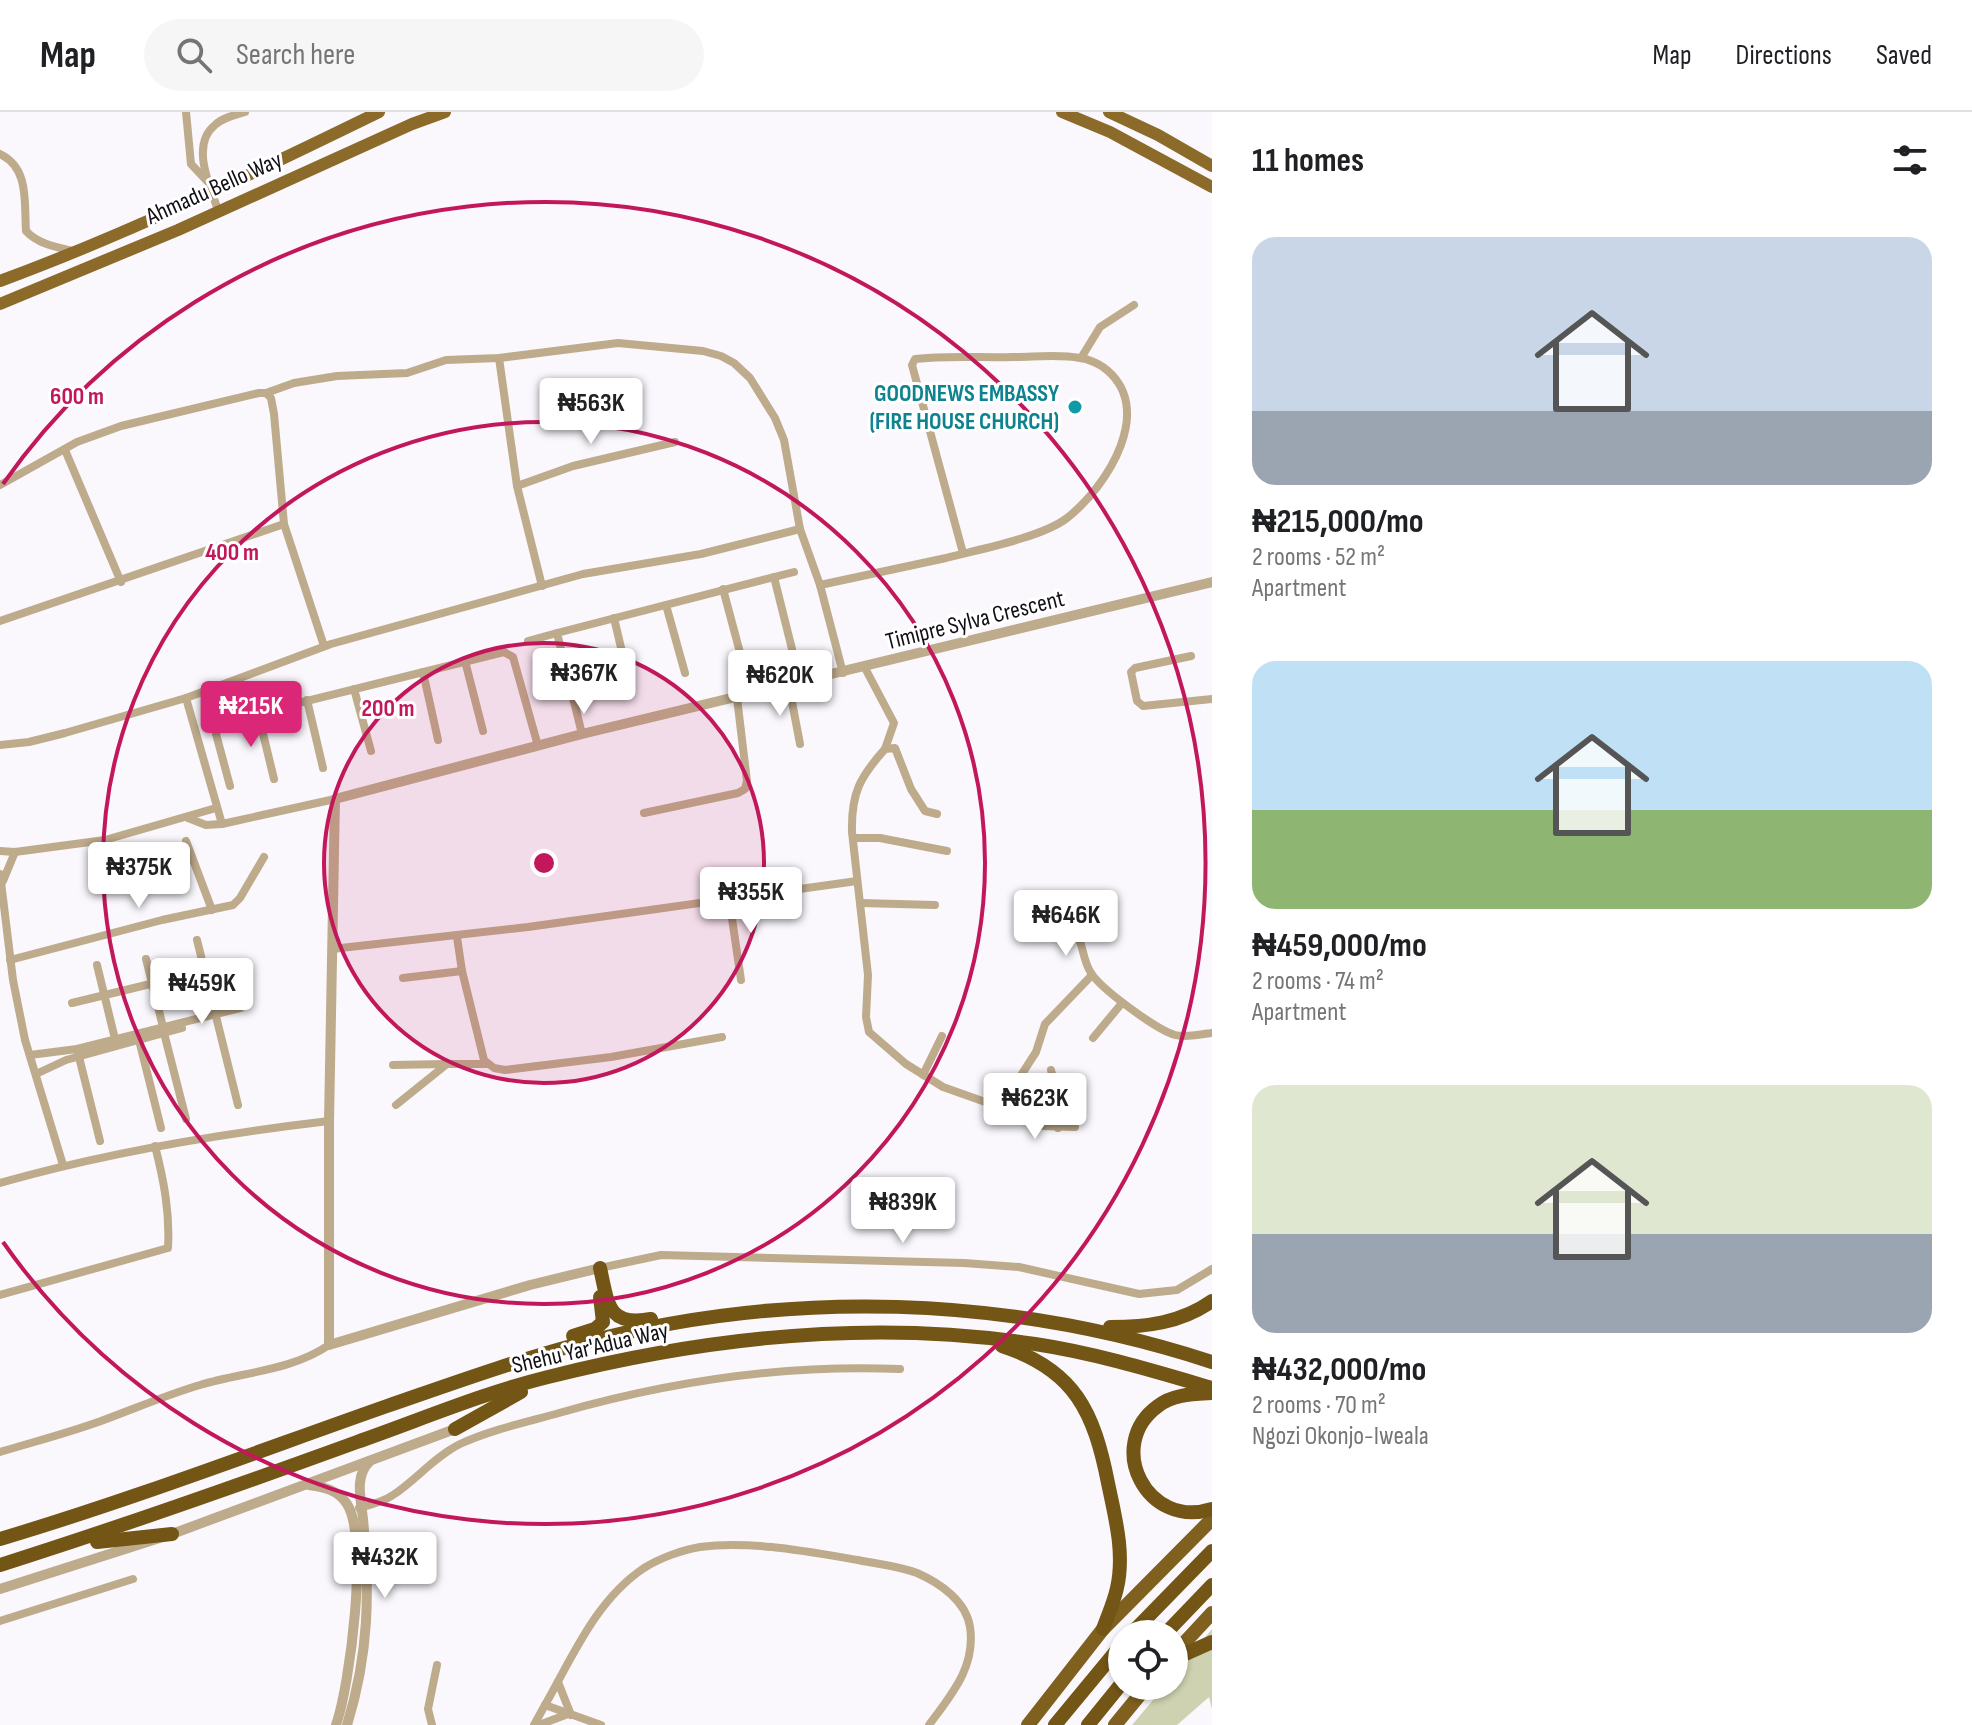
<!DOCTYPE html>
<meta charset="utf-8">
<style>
:root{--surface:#fff;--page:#f6f6f6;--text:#202124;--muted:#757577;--line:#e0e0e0;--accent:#db2777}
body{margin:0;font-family:"Sofia Sans Condensed",sans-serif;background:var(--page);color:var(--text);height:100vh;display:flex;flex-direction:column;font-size:30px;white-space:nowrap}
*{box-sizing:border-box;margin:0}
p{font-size:26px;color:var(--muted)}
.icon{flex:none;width:44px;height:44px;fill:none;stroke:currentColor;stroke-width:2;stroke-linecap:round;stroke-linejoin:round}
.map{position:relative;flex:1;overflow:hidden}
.drawer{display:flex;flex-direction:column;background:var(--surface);width:760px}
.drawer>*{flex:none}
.controls{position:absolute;left:1108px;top:1508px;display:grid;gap:16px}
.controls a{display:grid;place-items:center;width:80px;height:80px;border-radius:50%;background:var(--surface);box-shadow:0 2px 6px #0004;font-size:40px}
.price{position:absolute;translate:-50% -68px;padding:0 18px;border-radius:8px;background:#fff;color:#222;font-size:26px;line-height:52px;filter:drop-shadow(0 2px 4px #0008)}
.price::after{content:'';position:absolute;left:50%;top:48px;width:24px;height:18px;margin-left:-12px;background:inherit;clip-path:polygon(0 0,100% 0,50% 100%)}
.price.active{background:var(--accent);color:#fff}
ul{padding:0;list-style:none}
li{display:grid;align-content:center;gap:16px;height:424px;padding:0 40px}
li span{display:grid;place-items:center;height:248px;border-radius:24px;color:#555}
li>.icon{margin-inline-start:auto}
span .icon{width:144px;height:144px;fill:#fffc;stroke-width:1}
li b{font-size:34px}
h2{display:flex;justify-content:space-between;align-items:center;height:96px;padding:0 40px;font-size:34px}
header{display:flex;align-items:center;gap:48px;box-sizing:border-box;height:112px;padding:0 40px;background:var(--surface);border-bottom:2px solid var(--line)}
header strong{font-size:38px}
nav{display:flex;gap:44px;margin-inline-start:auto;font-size:28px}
.search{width:560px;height:72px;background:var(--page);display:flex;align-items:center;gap:20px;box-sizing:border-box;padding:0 28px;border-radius:44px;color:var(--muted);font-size:30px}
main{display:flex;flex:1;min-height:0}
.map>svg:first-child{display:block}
</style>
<header>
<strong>Map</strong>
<div class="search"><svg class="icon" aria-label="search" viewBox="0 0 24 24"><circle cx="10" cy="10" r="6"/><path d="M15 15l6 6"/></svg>Search here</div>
<nav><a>Map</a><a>Directions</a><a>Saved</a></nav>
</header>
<main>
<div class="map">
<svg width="1212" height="1613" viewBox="0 0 1212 1613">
<rect width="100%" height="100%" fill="#faf8fd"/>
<path fill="#cfd2b0" d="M1212,1517V1597L1209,1585L1177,1613H1132L1165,1574H1174V1563Z"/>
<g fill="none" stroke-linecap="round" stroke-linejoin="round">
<g stroke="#beab8c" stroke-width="8">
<path d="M186,0L191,52L207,69"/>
<path d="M0,42C30,56 24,92 26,119C38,132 56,135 73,139"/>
<path d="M218,98C210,74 190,33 215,13C222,6 235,3 245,0"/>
<path d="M499,246L517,374L542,474"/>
<path d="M1081,246L1100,215L1134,193"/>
<path d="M266,281L294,271L337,264L407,261L446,248L499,246L618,231L703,239L721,244L734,251L750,266L775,306L784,328L800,417L820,473L843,561"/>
<path d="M65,338L121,470"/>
<path d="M0,373L77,330L121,314L259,281H266L271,286L274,302L284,412L324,534"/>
<path d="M517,374L573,354L675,330"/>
<path d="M774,465L792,537"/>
<path d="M820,473L946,446C977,438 1043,425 1067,406C1107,375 1158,295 1103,255C1097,251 1087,247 1080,246C1059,242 1034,245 1013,245C980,246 948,243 915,247L912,253L963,441"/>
<path d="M723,477L742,548"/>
<path d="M666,493L685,561"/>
<path d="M614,506L631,578"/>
<path d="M0,509L284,412"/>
<path d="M528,529L557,521"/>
<path d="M1191,544L1135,556L1131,560L1137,589L1143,594L1212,587"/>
<path d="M465,549L483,619"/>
<path d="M865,556L894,611L885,637"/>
<path d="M423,560L438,628"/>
<path d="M789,574L800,632"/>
<path d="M354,577L371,639"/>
<path d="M186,586L222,712"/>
<path d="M307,588L323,656"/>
<path d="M258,601L274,667"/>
<path d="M582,622L557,521L794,460"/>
<path d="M0,633L29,630L65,621L186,586L331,532L583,462L701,442L800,417"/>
<path d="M230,674L216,622L218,611L504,540L513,545L538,634"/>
<path d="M644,701L738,681L745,677L747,669L737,586"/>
<path d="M937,702L925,699L911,677L895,636L885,637C860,665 851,681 852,720L868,863L866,905L869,920L906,952L943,975L1005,997L1011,979L1036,940L1045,912L1092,863"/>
<path d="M188,706L206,713L222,712L335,687"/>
<path d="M853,726H880L947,739"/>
<path d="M186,729L212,798"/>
<path d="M0,739L15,740L105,728L216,696"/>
<path d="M0,762L13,868L25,928L63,1053"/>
<path d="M3,769L15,740"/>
<path d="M729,786L741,868"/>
<path d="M861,791L935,793"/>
<path d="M1065,808C1084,818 1080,845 1091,861C1101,877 1157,918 1175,923C1186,926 1201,922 1212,921"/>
<path d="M457,825L462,859L484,948L494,956L505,958L611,945L722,925"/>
<path d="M197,828L238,993"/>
<path d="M332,837L528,815L857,769"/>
<path d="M146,847L163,915"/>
<path d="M10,848L162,808L233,793L240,786L264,745"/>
<path d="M97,853L115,927"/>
<path d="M403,866L462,859"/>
<path d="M72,891L241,850"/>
<path d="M164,921L186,1007"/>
<path d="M1093,926L1122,891"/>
<path d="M139,928L161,1016"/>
<path d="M78,941L100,1029"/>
<path d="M30,943L77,937L240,896"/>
<path d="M393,953L446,952"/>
<path d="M1051,958L1060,994L1058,1016"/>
<path d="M36,962L66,948L182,916"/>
<path d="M923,963L942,924"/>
<path d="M396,993L447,952H487"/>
<path d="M1005,997L1042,1014L1075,1015"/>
<path d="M0,1071C108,1040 218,1022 329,1009"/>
<path d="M600,1156L661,1143L964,1151L1019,1155L1139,1182L1177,1178L1212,1157"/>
<path d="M0,1183L168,1136C170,1101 164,1069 155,1034"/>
<path d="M0,1340C33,1330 68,1321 101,1309C134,1297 166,1283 200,1273C242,1260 291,1259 329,1233"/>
<path d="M359,1396C370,1393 383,1390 393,1383C416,1368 434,1345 460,1332C490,1318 527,1310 559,1301C671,1269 783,1252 900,1257"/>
<path d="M0,1509L133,1467"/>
<path d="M558,1570L571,1603"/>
<path d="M432,1613L428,1597L437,1553"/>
<path d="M534,1613L545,1593"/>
<path d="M539,1613L568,1602"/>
<path d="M601,1613L545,1593C573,1544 596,1488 644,1456C660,1446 682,1438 700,1435C749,1428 810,1440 858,1448C877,1452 898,1454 917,1461C940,1471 966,1489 970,1515C976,1555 951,1583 929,1613"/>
</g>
<g stroke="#beab8c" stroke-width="10">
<path d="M600,1156L530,1173L329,1233V1009L335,687L582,622L1212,470"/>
<path d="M309,1373C324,1375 338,1378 347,1392C369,1426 350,1573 336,1613"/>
<path d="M0,1477L172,1422L455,1317"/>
<path d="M347,1613C369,1542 370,1481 363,1407C361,1387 354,1364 370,1349"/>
</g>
<g stroke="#8c6a29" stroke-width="12">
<path d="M1062,0L1110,20L1212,75"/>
<path d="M1109,0L1158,23L1212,54"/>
<path d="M0,169C130,121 254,61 379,0"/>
<path d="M0,192L178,118L412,12L445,0"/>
</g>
<g stroke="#80601f" stroke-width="14">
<path d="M1174,1542L1212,1501"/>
<path d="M1028,1613L1103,1517L1212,1407"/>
<path d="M1115,1613L1147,1574"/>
</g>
<g stroke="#735515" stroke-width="14">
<path d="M600,1156C608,1191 607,1215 651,1207"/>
<path d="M1110,1215C1146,1215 1181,1211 1212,1189"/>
<path d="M573,1224L595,1217L603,1210L600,1185"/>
<path d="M1002,1234C1075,1258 1094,1300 1108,1371C1115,1405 1125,1441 1117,1476C1114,1490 1108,1503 1103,1517"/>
<path d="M1212,1281C1194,1282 1173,1282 1158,1294C1104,1333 1147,1418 1212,1397"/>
<path d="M455,1317L521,1280"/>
<path d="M0,1427C131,1388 259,1339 387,1294C451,1272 514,1249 579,1232C788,1176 1007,1183 1212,1250"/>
<path d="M97,1430L172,1422"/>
<path d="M0,1453C120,1415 239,1373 357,1330C420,1308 483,1281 548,1265C706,1225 873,1207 1035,1232C1095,1241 1154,1259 1212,1276"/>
<path d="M1131,1522L1212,1439"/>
<path d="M1165,1522L1212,1473"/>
<path d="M1174,1547L1212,1530"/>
<path d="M1055,1613L1122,1532"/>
<path d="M1088,1613L1122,1571"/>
</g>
</g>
<circle cx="544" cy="751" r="220" fill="#c2185b" fill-opacity=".12"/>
<g fill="none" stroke="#c2185b" stroke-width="4">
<circle cx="544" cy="751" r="220"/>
<circle cx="544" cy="751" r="441"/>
<path d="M3 372A661 661 0 1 1 3 1130"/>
</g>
<circle fill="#0f9aa8" stroke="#fff" stroke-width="3" cx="1075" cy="295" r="8"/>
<g text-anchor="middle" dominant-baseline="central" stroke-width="6" stroke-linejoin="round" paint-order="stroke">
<g font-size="24" fill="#120e16" stroke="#fff">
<text transform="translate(214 76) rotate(-24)">Ahmadu Bello Way</text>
<text transform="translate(975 508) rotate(-14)">Timipre Sylva Crescent</text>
<text transform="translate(590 1236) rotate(-13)">Shehu Yar'Adua Way</text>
</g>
<g font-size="24" font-weight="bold" fill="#0d838f" stroke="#fff" text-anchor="end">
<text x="1059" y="281">GOODNEWS EMBASSY<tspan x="1059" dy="28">(FIRE HOUSE CHURCH)</tspan></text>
</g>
</g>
<circle cx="544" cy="751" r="12" fill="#c2185b" stroke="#fff" stroke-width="4"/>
<g font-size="24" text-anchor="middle" font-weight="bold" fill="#c2185b" stroke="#fff" stroke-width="6" stroke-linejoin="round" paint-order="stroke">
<text x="77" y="292">600 m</text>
<text x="232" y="448">400 m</text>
<text x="388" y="604">200 m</text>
</g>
</svg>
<div class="controls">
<a><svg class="icon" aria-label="locate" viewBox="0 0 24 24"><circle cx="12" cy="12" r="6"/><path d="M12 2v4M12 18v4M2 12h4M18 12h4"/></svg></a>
</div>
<b class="price" style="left:591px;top:334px">₦563K</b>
<b class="price" style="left:584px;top:604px">₦367K</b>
<b class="price" style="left:780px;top:606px">₦620K</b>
<b class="price active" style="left:251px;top:637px">₦215K</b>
<b class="price" style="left:139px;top:798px">₦375K</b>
<b class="price" style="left:751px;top:823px">₦355K</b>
<b class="price" style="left:1066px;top:846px">₦646K</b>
<b class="price" style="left:202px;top:914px">₦459K</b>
<b class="price" style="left:1035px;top:1029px">₦623K</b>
<b class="price" style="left:903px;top:1133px">₦839K</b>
<b class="price" style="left:385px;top:1488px">₦432K</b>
</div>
<section class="drawer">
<h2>11 homes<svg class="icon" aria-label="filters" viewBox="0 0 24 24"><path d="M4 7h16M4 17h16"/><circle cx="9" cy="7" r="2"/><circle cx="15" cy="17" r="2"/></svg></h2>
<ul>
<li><span style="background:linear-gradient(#c9d6e8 70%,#9aa5b1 0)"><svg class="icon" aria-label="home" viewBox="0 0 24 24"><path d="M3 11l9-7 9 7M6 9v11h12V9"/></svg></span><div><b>₦215,000/mo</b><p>2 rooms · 52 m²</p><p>Apartment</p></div></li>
<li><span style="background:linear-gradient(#bfe0f5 60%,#8fb573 0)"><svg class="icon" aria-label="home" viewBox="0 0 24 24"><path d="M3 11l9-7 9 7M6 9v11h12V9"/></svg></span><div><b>₦459,000/mo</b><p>2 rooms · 74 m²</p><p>Apartment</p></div></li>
<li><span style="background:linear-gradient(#dfe7d0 60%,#9aa5b1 0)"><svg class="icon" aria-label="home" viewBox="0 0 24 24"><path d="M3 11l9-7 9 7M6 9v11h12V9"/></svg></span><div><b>₦432,000/mo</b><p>2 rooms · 70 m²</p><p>Ngozi Okonjo-Iweala</p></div></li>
</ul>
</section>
</main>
